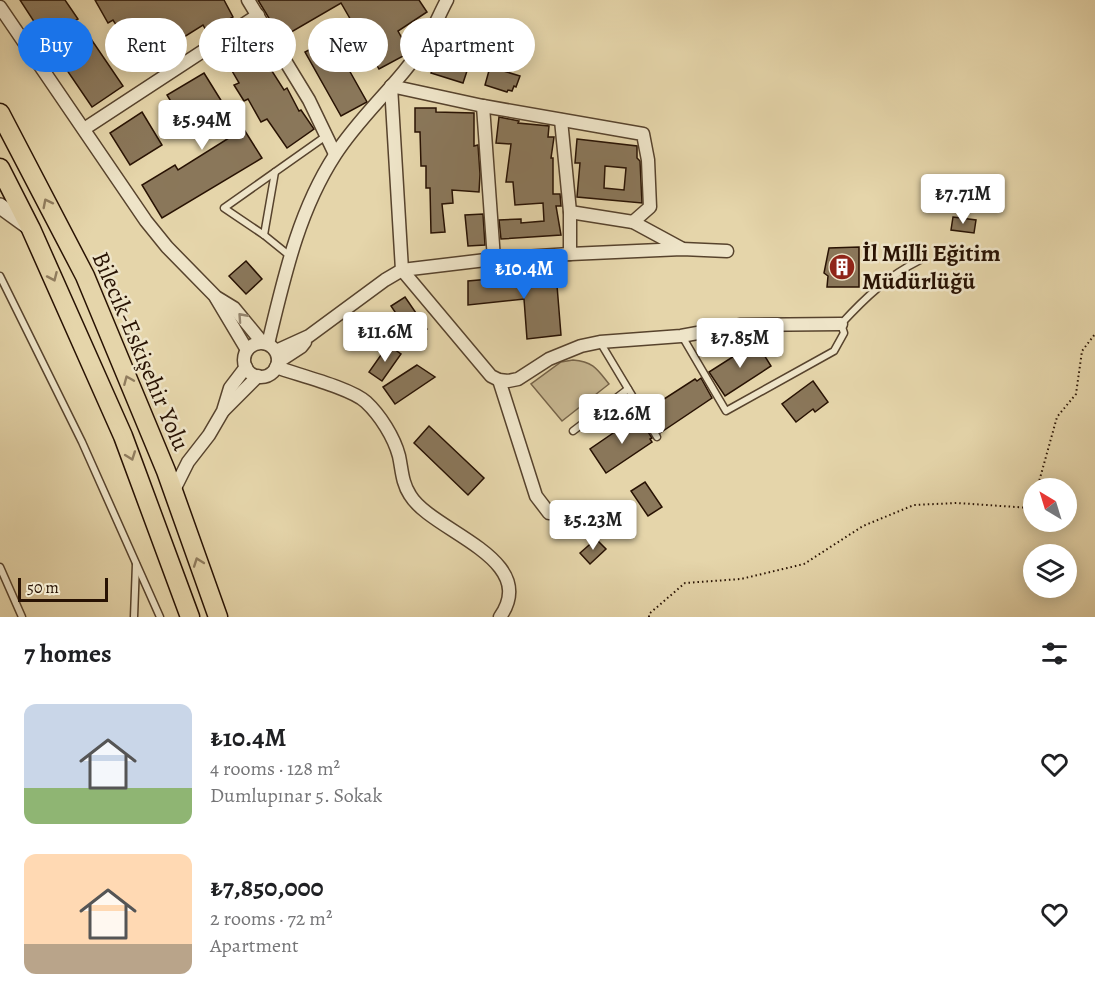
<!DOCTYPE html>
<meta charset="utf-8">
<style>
:root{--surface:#fff;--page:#f6f6f6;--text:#202124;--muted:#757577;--accent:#1a73e8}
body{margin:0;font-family:Alegreya,serif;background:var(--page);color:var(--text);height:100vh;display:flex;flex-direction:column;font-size:22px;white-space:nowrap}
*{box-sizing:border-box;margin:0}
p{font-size:20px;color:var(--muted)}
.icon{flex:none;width:33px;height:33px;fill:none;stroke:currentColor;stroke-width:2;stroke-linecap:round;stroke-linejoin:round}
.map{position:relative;height:617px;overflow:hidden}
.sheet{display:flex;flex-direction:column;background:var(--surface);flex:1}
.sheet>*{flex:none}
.hud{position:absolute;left:18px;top:18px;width:600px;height:54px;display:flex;gap:12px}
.needle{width:39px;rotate:322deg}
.fabs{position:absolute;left:1023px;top:478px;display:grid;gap:12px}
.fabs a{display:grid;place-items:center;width:54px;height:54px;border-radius:50%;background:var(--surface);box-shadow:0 3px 15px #0003;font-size:30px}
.scale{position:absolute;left:18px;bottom:15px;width:90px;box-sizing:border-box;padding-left:6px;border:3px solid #281203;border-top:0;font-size:16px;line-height:21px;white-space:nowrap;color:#281203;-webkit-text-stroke:4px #eee4c8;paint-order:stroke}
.price{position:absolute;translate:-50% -51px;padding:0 14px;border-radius:6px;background:#fff;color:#222;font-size:20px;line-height:39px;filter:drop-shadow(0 2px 3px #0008)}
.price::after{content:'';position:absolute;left:50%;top:36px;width:18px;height:14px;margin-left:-9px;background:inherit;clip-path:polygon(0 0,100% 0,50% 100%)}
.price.current{background:var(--accent);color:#fff}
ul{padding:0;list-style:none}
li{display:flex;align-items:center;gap:18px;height:150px;padding:0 24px}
li span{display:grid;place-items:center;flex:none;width:168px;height:120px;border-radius:12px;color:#555}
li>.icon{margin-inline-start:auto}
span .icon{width:72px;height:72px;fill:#fffc;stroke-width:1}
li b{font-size:26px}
h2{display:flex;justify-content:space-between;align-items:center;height:72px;padding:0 24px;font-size:26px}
.tag{padding:0 21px;border-radius:27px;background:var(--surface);box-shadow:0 3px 15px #0003;font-size:21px;line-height:54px}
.tag.current{background:var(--accent);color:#fff}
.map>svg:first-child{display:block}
</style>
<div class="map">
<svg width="1095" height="617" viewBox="0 0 1095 617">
<rect width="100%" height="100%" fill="#e5d5aa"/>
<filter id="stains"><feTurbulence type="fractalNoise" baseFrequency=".00333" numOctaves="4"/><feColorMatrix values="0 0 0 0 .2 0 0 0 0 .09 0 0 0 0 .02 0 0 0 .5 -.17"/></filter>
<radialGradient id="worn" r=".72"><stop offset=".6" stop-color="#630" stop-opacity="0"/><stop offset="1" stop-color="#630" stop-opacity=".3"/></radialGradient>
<path fill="#c5b48e" stroke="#766348" stroke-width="1.5" d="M573,360C594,362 597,369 609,384L562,421L531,384L561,362Z"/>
<g fill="#8a775a" stroke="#281203" stroke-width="1.5" fill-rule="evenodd">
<path d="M20,0H65L78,19L46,40Z"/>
<path d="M95,0H224L233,17L207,32L203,25L141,64L113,20L108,23Z"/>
<path d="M258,0H419L427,12L398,31L409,51L407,54L379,69L341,3L281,38Z"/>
<path d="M331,38L367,102L341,116L305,52Z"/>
<path d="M91,39L123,86L92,107L60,60Z"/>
<path d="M255,39L265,56L263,57L284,90L287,88L299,111L301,110L314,129L287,148L267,119L261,122L248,99L244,101L234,85L239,83L224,57Z"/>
<path d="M437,55L469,65L463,83L431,73Z"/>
<path d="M490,67L520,76L516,87L514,86L512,91L508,90L507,92L485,85Z"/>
<path d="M204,73L235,123L238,120L262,158L162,218L142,185L175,165L178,170L229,138L215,116L190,132L185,125L192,107L176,110L167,95Z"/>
<path d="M415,108H436V112L474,113V146L478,145L480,174L479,192L452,190L453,203L442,204L445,232L431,233L430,188H426V166H421L420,132H415Z"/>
<path d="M142,112L162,145L130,165L110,133Z"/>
<path d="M499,117L519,121L518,123L549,126L548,137H554L551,158H553V194H560L561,206H556L561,235L501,239L499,220L521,219V223L544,221L543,203L515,205L513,182H506L511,144L496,143Z"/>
<path d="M577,139L637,146V158L640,161L642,203L577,197L580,163H575ZM605,166L626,168L624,190L604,188Z"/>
<path d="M483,214L485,245L468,246L465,215Z"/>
<path d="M953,217L976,220L974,233L951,230Z"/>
<path d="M859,247V287H827L828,276L824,273L829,248Z"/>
<path d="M246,261L262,279L246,294L229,276Z"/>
<path d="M556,273L561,335L527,339L524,299L468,305V281Z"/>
<path d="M405,297L427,329L413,339L391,306Z"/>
<path d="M756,342L771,366L725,396L709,372Z"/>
<path d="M388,345L401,354L382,381L369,372Z"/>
<path d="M417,365L435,377L395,404L383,387Z"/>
<path d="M701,378L712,398L660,433L647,410L695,379L697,381Z"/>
<path d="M813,381L828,402L815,412L813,409L796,422L782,404Z"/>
<path d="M638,416L652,438L650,439L652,442L606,473L590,449Z"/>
<path d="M429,426L484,478L468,495L414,443Z"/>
<path d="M645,482L662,507L648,516L631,491Z"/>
<path d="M596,539L606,549L590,564L580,553Z"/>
</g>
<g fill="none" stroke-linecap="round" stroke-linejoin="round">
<defs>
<g id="service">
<path d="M264,235L275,172"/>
<path d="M290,256L264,235L224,208L326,136"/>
<path d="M0,276L82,442L160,617"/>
<path d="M682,336L726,411L834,351L844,333L841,324C865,298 888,276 920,260"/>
<path d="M600,342L657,437"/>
<path d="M573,431L628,389"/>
<path d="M0,567L22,617"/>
<path d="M134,617L136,564"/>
</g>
<g id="minor">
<path d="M248,0L309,100L335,154"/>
<path d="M0,7L146,221L167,247L216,297L234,308L262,342"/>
<path d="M483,106L494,259"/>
<path d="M561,120L570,212V254"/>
<path d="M84,129L258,15"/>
<path d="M570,212L633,222L681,248"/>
<path d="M633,222L650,207L648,160L643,134L483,106L391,86L402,270L491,376L499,380L508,381L518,379L549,359L581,346L600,342L681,336L741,325L841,324"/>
<path d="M216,298L247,350"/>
<circle cx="261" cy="360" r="17"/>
<path d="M268,344C284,278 298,212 335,155C361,114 401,82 426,41C434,28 440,13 447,0"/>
<path d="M276,351L309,336L385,280L402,270L494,259L570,254L682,249L727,251"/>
<path d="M278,362L301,347L305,342"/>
<path d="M276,367C298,375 351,388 366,402C380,415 394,437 399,456C402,470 402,483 410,495C432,532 541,558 500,617"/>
<path d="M499,380L536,496L549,513L582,510"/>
<path d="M224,410L258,376"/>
<path d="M173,492L188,462L209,435L223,411L230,388L246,367"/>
</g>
<path id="tertiary" d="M0,206L29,227"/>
<g id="primary">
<path d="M0,113L85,276L166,471L218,617"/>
<path d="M0,168L31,229L123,436L190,617"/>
</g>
</defs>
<use href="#service" stroke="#57432d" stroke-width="9"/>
<use href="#minor" stroke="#57432d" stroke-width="15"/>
<use href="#tertiary" stroke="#57432d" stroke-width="18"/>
<use href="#primary" stroke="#281203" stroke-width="21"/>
<g stroke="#281203" stroke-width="2" stroke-dasharray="1.5 3" stroke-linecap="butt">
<path d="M1037,489L1057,417L1076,394L1082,351L1095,334"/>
<path d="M649,617V614L685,583L741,579L804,564L863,526L914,505L957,503L1031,508L1034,500"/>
</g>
<use href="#service" stroke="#eee4c8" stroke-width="6"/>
<use href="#minor" stroke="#eee4c8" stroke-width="12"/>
<use href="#tertiary" stroke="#eee4c8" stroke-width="15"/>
<use href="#primary" stroke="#e5d5aa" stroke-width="18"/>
</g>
<defs><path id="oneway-chevron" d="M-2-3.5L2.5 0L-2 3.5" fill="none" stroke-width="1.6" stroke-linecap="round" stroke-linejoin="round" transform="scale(1.5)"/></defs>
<g stroke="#907d5f">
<use href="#oneway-chevron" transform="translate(47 203) rotate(-117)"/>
<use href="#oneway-chevron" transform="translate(53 277) rotate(66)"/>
<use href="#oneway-chevron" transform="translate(128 380) rotate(-113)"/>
<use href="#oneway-chevron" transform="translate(131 456) rotate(70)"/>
<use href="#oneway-chevron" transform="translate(198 562) rotate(-110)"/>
</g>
<use stroke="#95866f" href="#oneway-chevron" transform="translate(242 317) rotate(-132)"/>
<defs>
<symbol id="building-disc" viewBox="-11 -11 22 22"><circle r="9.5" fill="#8f2418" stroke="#eee4c8"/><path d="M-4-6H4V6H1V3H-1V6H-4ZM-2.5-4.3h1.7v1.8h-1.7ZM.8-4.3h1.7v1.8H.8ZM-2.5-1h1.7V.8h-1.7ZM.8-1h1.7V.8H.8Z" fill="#fff"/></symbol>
</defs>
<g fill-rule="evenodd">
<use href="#building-disc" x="827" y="252" width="30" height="30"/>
</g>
<g text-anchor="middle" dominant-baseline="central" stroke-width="5" stroke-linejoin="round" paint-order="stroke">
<g font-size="24" font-weight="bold" fill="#281203" stroke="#eee4c8" text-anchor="start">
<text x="862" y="253">İl Milli Eğitim<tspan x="862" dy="28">Müdürlüğü</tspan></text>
</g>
<g font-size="24" fill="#281203" stroke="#eee4c8">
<text transform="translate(141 351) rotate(67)">Bilecik-Eskişehir Yolu</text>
</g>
</g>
<rect width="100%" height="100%" filter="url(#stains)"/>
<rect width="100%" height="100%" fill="url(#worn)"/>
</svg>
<div class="fabs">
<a><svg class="needle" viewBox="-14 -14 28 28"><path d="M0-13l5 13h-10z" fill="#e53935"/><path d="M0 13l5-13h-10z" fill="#757577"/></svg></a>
<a><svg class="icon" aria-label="layers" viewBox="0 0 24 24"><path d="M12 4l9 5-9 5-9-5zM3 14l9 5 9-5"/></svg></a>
</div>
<div class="scale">50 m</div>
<b class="price" style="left:202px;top:151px">₺5.94M</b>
<b class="price" style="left:963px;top:225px">₺7.71M</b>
<b class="price current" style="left:524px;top:300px">₺10.4M</b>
<b class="price" style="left:385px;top:363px">₺11.6M</b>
<b class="price" style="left:740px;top:369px">₺7.85M</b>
<b class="price" style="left:622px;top:445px">₺12.6M</b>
<b class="price" style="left:593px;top:551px">₺5.23M</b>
<div class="hud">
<a class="tag current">Buy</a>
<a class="tag">Rent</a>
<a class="tag">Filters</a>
<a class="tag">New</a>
<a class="tag">Apartment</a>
</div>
</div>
<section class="sheet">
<h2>7 homes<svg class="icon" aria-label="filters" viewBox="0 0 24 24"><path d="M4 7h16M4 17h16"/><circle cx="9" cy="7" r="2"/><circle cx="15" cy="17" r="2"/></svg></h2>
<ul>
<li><span style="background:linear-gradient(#c9d6e8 70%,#8fb573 0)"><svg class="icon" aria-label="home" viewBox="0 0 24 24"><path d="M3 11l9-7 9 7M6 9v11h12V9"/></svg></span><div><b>₺10.4M</b><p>4 rooms · 128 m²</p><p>Dumlupınar 5. Sokak</p></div><svg class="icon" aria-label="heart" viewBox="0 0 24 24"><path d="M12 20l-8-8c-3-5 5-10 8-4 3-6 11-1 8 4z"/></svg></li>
<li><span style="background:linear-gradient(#ffd9b3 75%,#b9a48a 0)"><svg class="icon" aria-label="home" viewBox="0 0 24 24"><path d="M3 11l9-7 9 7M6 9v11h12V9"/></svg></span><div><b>₺7,850,000</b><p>2 rooms · 72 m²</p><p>Apartment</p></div><svg class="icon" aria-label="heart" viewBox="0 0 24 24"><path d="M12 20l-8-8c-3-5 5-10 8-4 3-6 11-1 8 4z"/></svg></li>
</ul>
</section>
